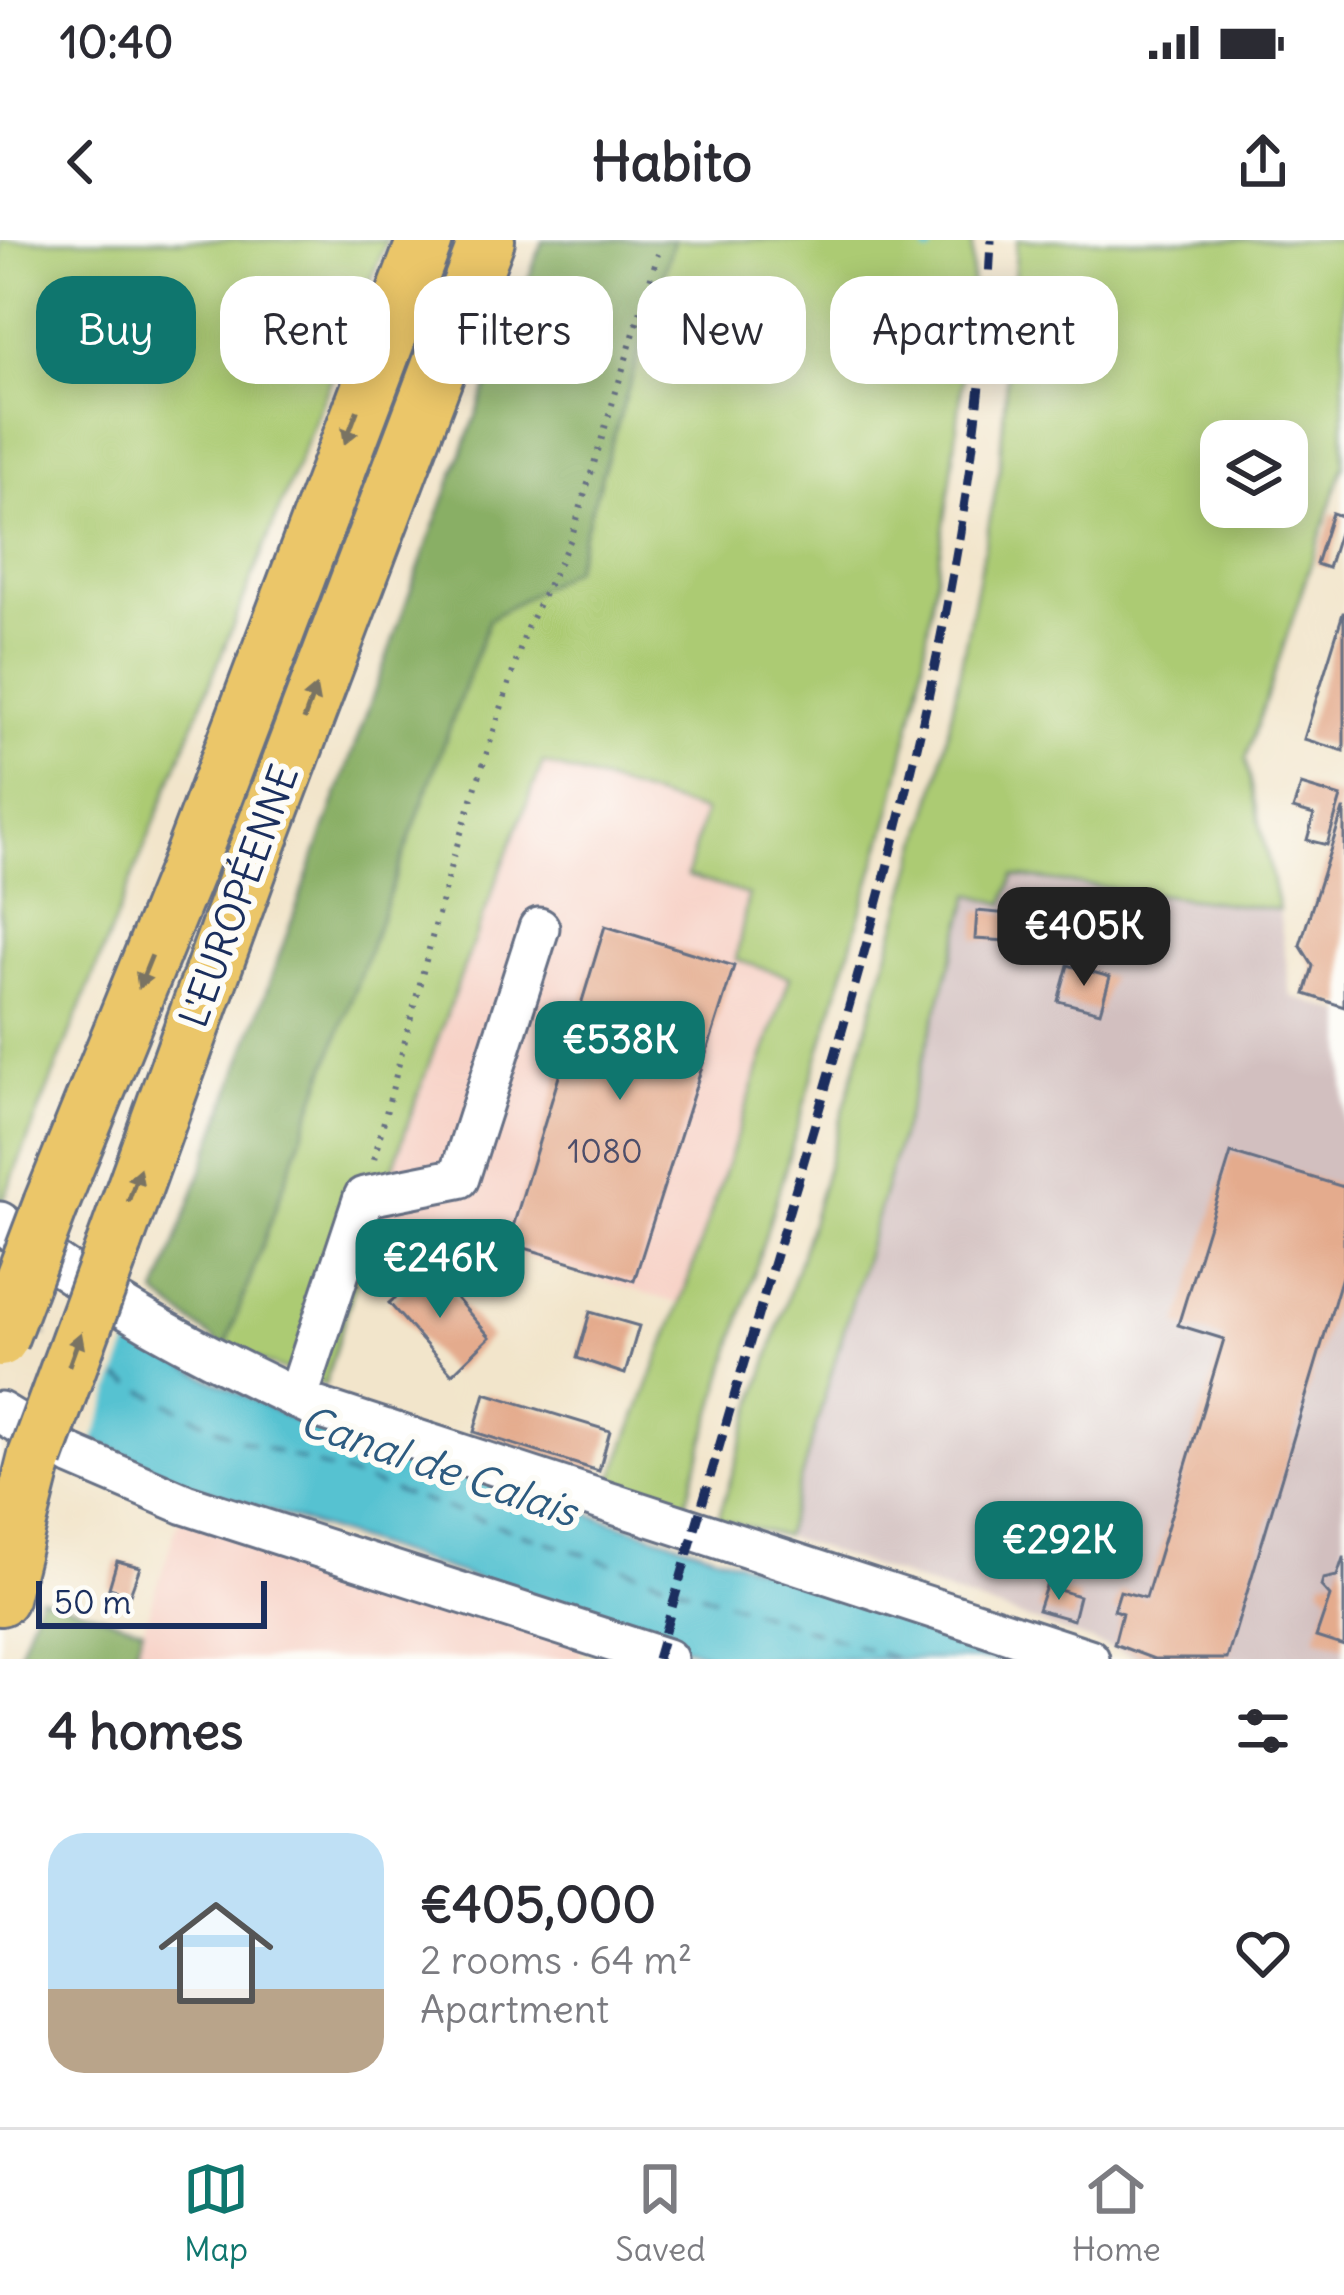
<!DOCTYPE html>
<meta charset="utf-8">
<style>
:root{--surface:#fff;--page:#f7f7f7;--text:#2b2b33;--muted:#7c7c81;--line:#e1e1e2;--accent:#0f766e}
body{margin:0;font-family:Delius,sans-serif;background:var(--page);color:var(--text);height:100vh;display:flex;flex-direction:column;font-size:45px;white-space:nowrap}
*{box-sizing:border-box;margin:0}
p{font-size:39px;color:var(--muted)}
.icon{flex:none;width:66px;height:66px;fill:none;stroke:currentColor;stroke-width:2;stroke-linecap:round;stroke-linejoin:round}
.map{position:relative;height:1419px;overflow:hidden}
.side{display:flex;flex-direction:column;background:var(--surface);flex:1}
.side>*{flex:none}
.hud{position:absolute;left:36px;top:36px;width:1272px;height:108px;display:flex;gap:24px}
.buttons{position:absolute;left:1200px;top:180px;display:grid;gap:24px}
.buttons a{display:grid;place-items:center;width:108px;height:108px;border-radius:24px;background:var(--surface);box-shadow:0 6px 30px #0003;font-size:60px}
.scale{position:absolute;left:36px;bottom:30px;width:231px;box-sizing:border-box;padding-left:12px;border:6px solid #1b2f5e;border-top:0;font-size:33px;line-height:42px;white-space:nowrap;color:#1b2f5e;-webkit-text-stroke:9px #fdfcf7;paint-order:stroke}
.price{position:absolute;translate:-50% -102px;padding:0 27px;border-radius:24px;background:var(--accent);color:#fff;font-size:39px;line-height:78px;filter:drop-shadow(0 3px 6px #0008)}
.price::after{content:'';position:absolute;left:50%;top:72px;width:36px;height:27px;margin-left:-18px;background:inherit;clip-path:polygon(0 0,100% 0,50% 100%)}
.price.current{background:#222;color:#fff}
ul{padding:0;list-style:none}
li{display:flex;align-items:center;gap:36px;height:300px;padding:0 48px}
li span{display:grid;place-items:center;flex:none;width:336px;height:240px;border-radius:36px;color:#555}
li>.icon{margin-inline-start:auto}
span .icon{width:144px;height:144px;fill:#fffc;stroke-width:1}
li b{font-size:51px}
h2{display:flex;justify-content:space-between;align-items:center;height:144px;padding:0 48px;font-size:51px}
.chip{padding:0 42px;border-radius:36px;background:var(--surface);box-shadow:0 6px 30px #0003;font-size:42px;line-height:108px}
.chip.current{background:var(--accent);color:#fff}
.status{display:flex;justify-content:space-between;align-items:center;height:84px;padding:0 60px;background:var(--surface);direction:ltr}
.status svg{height:33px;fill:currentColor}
header{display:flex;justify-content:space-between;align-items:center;height:156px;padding:0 48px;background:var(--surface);font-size:54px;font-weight:700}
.tabs{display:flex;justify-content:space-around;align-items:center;height:168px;border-top:3px solid var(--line);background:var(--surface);font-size:33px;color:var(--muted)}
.tabs a{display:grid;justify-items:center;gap:6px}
.tabs .current{color:var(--accent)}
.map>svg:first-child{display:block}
</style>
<div class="status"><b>10:40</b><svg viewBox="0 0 49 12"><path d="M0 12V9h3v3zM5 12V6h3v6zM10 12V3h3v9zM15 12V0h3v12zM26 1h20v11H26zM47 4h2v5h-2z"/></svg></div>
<header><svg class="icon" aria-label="back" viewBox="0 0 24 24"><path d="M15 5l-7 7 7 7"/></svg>Habito<svg class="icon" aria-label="share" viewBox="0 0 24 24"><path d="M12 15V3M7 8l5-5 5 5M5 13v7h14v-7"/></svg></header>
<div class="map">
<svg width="1344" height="1419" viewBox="0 0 1344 1419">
<rect width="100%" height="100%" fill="#fdfcf7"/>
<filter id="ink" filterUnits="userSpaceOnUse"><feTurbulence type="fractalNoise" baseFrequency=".00833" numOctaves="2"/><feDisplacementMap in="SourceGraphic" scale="24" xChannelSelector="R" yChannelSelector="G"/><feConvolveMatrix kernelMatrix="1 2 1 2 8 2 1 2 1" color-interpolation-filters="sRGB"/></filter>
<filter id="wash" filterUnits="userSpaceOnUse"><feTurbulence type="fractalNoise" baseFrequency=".004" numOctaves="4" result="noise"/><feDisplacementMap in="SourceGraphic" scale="48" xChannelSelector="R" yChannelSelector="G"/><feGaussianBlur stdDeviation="2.7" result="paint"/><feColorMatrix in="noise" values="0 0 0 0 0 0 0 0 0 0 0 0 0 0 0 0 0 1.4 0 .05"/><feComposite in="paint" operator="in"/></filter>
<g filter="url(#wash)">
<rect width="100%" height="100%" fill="#f2e5cb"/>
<g fill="#f7d1c6">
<path d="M543,523L705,572L790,736L680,1064L496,1007L366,1005L493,648Z"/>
<path d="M181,1273L584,1404L580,1419H133Z"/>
</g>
<path fill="#d2bfbf" d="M1013,636L1279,670L1291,756L1344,773V1419H1143L784,1296L971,654Z"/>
<g fill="#accb73" stroke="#647d68" stroke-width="3" fill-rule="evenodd">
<path d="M0,0H387L0,969Z"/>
<path d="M674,0H972V58L951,239L919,447L891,572L685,1266L611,1242L680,1064L790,737L736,720L748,655L687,636L704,572L543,523C461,727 386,934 325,1145L225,1108L489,379L573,328Z"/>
<path d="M1017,0H1344V224L1246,519L1279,670L1014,636L1004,664L971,654L784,1296L718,1279L811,983L939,536L999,233ZM1221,201H1287V267H1221Z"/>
</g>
<g fill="#89af65" stroke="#526f62" stroke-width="3">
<path d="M543,0H674L573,329L489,379L225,1108L157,1055L431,294Z"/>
<path d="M40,1356L143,1388L133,1419H17Z"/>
</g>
<path fill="#57c2d1" stroke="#397898" stroke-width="3" d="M119,1088L173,1121L286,1176L460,1238L489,1242L1041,1419H720L185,1243L67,1188Z"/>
<path fill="#f2e5cb" d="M2,1002L134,1090L91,1208L0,1154Z"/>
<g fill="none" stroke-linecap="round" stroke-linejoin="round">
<path stroke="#57c2d1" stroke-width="9" d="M927,0L929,10"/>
<g stroke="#2d5b80" stroke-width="3" stroke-dasharray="15 12" stroke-linecap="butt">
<path d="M35,1087L52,1099"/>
<path d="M95,1126L236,1198L898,1419"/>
</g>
</g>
<g id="blocks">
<g fill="#e4ab8d">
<path d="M1332,273L1344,277L1328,328L1316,324Z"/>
<path d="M1343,373H1344V511L1304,499Z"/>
<path d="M1301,545L1341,557L1327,605L1307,600L1314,575L1293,569Z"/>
<path d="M1343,570H1344V767L1305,754L1313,726L1300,705Z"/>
<path d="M977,671L1010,674L1008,701L975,699Z"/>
<path d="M605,686L734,726L634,1041L508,1003Z"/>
<path d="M1068,725L1110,737L1100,772L1058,761Z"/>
<path d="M1231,913L1344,947V1030L1227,1419H1154L1114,1404L1122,1373L1114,1370L1120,1351L1146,1358L1224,1099L1178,1085Z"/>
<path d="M430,1028L490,1097L452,1134L389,1063Z"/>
<path d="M590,1072L639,1086L625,1134L577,1118Z"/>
<path d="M485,1153L610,1191L599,1231L474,1192Z"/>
<path d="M1343,1318H1344V1406L1316,1397L1330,1356L1321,1346L1323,1339L1337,1336Z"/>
<path d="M117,1321L140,1327L130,1354L109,1348Z"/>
<path d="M1046,1346L1079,1356L1073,1380L1038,1370Z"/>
</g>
</g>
</g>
<g filter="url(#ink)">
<use href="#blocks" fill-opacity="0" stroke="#666f84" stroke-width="3"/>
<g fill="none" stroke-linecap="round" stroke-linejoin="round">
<defs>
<g id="minor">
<path d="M0,982C95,1058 203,1115 313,1166L1089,1419"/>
<path d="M297,1159L364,957L459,938L539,688"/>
<path d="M0,1172L73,1216L185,1264L667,1419"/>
</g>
<g id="highway">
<path d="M51,964L189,624L425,0"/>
<path d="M115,1002L261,597L487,0"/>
<path d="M0,1358L36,1216"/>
</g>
</defs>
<use href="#minor" stroke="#666f84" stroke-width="45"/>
<use href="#highway" stroke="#666f84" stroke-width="60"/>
<path stroke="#666f84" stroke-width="6" stroke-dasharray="3 9" stroke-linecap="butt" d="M374,919L452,621L527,388L571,299L658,14"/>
<use href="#minor" stroke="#fff" stroke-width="39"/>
<use href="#highway" stroke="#ebc669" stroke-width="54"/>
<path stroke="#1b2f5e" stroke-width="9" stroke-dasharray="18 9" stroke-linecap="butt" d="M657,1419C706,1250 756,1082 806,914C896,610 977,319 991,0"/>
<defs>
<g id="highway-bridge">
<path d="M0,1099L51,964"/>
<path d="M36,1216L115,1002"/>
</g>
</defs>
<use href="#highway-bridge" stroke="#666f84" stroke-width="60" stroke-linecap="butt"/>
<use href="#highway-bridge" stroke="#ebc669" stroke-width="54"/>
</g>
<defs><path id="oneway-solid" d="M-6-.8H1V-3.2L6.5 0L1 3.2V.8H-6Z" transform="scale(3)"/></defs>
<g fill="#797363">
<use href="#oneway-solid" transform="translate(351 187) rotate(111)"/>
<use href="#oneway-solid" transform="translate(310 463) rotate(-70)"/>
<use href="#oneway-solid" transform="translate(145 732) rotate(112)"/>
<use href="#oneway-solid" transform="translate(134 945) rotate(-71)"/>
<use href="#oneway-solid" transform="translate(75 1109) rotate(-70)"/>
</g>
</g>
<g text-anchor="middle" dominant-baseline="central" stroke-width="12" stroke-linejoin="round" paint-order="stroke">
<g font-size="33" fill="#4d4e6a">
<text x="605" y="911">1080</text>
</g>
<g font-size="39" fill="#1b2f5e" stroke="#fdfcf7">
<text transform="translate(239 656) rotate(-70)">L'EUROPÉENNE</text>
</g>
<g font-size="42" font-style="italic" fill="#2d5b80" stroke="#fdfcf7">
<text transform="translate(439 1226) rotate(19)">Canal de Calais</text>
</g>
</g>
</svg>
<div class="buttons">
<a><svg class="icon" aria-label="layers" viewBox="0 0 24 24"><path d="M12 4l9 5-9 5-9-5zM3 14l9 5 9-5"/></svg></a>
</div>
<div class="scale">50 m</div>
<b class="price current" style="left:1084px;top:749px">€405K</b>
<b class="price" style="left:620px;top:863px">€538K</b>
<b class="price" style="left:440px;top:1081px">€246K</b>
<b class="price" style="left:1059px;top:1363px">€292K</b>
<div class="hud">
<a class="chip current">Buy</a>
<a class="chip">Rent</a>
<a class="chip">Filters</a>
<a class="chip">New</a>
<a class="chip">Apartment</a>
</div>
</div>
<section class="side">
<h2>4 homes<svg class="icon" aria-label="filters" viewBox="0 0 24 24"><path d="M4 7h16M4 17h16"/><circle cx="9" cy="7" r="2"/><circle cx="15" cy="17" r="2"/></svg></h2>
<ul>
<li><span style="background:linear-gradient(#bfe0f5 65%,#b9a48a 0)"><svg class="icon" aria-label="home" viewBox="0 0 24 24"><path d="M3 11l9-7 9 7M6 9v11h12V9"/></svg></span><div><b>€405,000</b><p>2 rooms · 64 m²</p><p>Apartment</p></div><svg class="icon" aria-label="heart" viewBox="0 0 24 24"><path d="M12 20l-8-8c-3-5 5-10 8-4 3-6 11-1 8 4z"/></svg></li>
</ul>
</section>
<nav class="tabs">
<a class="current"><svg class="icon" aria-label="map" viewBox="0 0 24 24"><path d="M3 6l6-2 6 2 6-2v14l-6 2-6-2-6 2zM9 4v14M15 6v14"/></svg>Map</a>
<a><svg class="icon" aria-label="saved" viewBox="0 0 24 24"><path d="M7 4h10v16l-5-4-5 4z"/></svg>Saved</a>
<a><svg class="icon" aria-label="home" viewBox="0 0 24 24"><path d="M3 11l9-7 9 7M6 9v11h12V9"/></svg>Home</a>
</nav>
